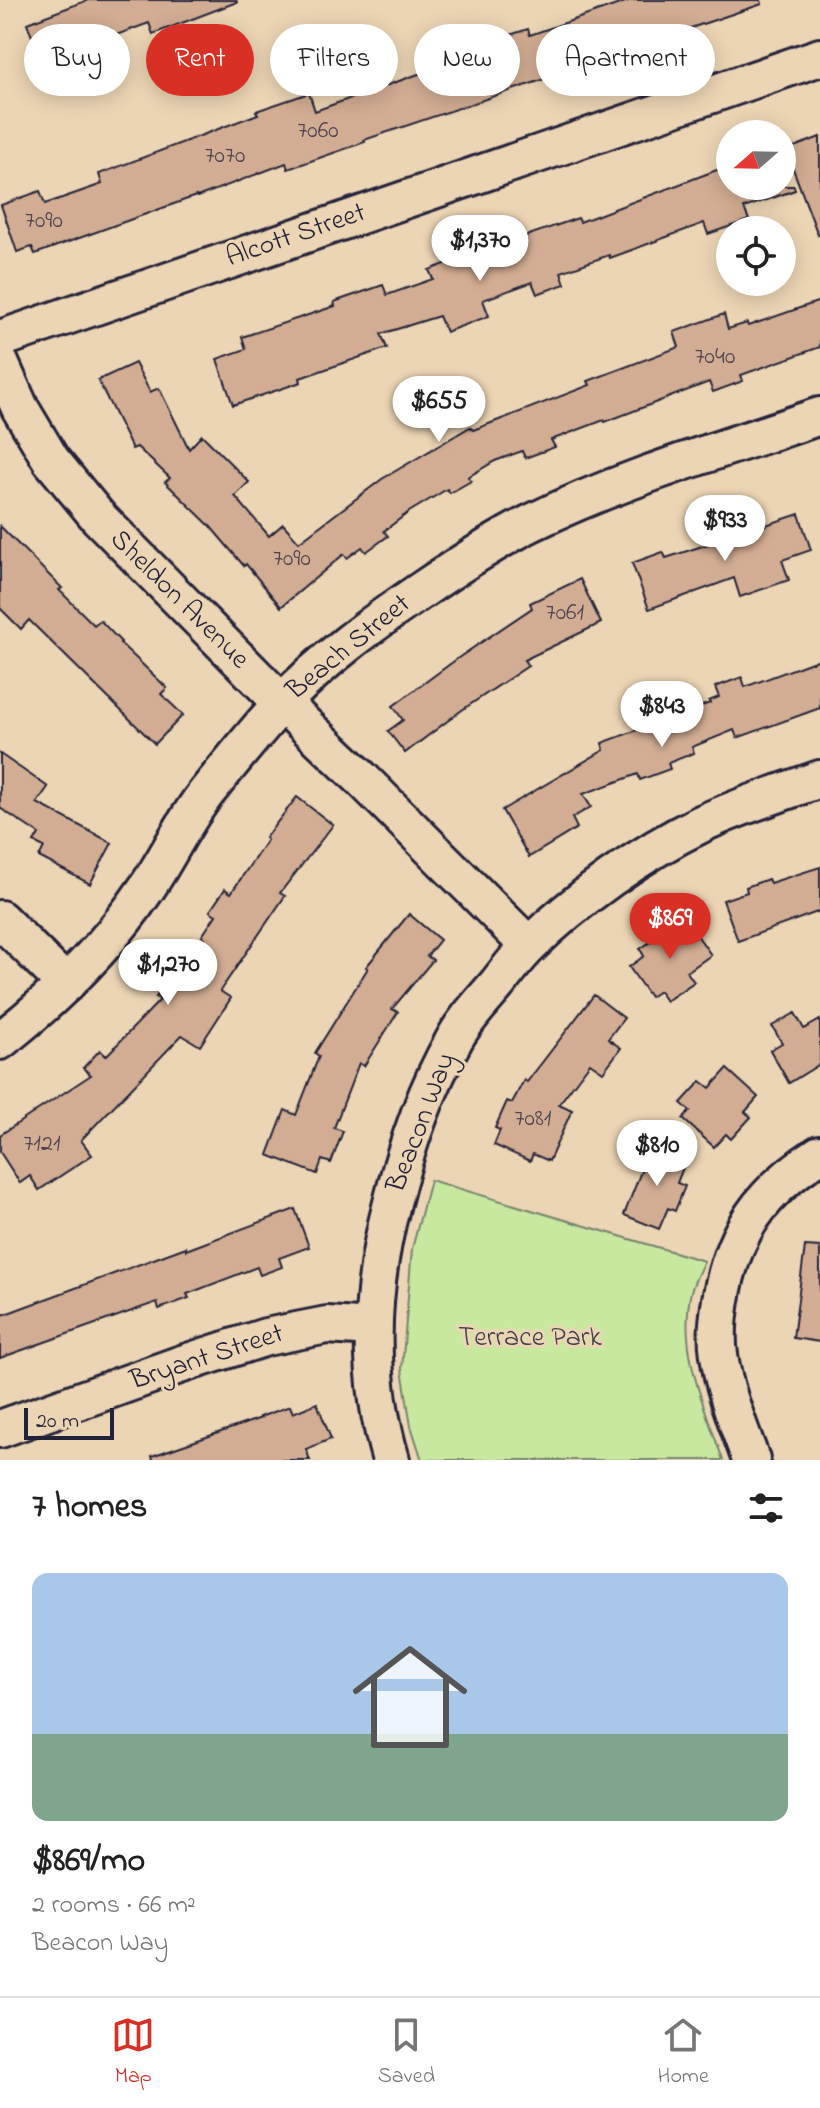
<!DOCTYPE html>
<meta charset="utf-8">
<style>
:root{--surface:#fff;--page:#f2f2f2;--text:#222;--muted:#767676;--line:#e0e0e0;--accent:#d93025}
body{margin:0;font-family:"Indie Flower",sans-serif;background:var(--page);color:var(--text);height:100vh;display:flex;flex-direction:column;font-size:30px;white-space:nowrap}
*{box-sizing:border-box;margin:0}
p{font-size:26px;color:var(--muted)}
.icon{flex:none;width:44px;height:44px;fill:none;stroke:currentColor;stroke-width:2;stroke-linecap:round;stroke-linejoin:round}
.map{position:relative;height:1460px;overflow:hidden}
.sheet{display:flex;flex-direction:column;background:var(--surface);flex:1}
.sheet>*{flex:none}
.top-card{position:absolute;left:24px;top:24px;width:772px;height:72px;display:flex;gap:16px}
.needle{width:52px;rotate:250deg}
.buttons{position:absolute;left:716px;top:120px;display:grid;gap:16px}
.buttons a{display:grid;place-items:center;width:80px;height:80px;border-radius:50%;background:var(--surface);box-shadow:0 4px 20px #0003;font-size:40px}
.scale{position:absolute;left:24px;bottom:20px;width:90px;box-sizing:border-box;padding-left:8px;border:4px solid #22223b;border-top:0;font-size:22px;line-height:28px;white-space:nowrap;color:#22223b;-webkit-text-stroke:6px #ecd5b4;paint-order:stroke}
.price{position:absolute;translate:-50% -68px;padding:0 18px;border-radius:28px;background:#fff;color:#222;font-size:26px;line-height:52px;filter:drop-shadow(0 2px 4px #0008)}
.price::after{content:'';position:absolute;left:50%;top:48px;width:24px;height:18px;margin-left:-12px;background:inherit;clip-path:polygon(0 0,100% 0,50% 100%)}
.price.current{background:var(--accent);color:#fff}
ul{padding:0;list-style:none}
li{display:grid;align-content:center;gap:16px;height:424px;padding:0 32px}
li+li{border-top:2px solid var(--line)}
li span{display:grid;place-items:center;height:248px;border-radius:16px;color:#555}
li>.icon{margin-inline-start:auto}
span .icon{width:144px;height:144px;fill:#fffc;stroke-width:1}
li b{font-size:34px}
h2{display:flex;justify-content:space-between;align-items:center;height:96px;padding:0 32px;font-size:34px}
.chip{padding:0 28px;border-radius:36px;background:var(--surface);box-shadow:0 4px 20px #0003;font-size:28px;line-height:72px}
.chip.current{background:var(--accent);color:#fff}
.tabs{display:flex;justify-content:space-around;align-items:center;height:112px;border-top:2px solid var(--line);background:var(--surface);font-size:22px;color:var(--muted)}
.tabs a{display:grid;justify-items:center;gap:4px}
.tabs .current{color:var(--accent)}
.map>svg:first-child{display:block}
</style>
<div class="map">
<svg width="820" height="1460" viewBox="0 0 820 1460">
<rect width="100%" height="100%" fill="#ecd5b4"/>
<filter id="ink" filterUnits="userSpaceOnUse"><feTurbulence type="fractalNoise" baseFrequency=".0125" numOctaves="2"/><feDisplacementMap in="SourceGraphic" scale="16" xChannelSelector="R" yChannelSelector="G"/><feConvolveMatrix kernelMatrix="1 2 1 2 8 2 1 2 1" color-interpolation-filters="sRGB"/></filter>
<g filter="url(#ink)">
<path fill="#c8e8a0" stroke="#75856e" stroke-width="2" d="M430,1180L704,1261C699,1272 692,1285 690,1296C679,1352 705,1409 723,1460H422L411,1426L402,1369L412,1249Z"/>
<g fill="#d3ad93" stroke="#22223b" stroke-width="2">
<path d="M88,0H236L237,2L153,34L149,23L105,39L109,49L46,74L27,23Z"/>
<path d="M631,0H761L762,4L545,77V79L364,140L365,142L288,169L286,163L197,197L196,196L35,254L32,247L17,252L1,205L40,191L45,204L102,184L99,174L258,114L256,111L309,93L315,111L455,61L453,54L528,29L530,35Z"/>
<path d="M820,137V234L818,235L786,150Z"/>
<path d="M730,165V186H794L795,190L744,208L749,220L708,234L704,223L629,251L610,258L609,255L561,272L565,284L537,294L532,282L483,300L489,316L446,332L439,316L381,334L387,348L300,378L301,382L233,405L217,359L246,349L242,337L335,306L334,302L383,285L387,295L433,279L429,270L458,259L461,268L523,245L520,238L578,218L580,222Z"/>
<path d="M820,301V347L741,375L743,381L713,392L709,382L605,422L604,420L551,440L555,447L525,458L522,451L495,461L468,477L471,481L450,493L447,489L409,512L384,531L388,536L366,552L362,547L347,558L344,554L281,607L246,564L244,566L210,526L165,482L170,478L137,447L132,449L98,380L135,363L150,392L159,388L189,449L202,435L249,482L235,496L269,536L283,524L299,542L382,479L470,427L473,430L590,385L588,381L679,347L674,332L724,314L728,329L747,323L748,326Z"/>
<path d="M799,514L811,550L782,560L789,580L740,597L734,578L649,609L632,563L663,552L666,558Z"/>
<path d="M0,526L62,588L59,590L94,625L100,620L121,642L120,643L167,688L161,694L183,715L155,744L29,620L21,629L0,608Z"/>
<path d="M580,579L601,623L524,660L528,666L462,710L405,753L388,731L403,720L393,706L461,656L532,608L530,603Z"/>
<path d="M820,659V708L737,738L734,730L692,747L694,753L668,763L670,769L640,780L638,774L583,794L591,807L572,818L577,828L529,857L502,810L604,750L602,743L710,703L709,701L719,697L715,687L742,677L745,687Z"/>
<path d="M0,754L48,787L37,803L112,843L90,884L39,857L44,847L34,842L39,834L0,808Z"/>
<path d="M297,797L333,825L280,893L285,896L220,991L231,998L200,1046L182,1035L81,1140L92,1155L39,1190L30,1176L20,1183L0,1152V1135L91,1075L83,1068L100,1050L106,1056L160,1000L156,997L171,975L178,980L205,938L202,936L216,915L210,911L225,889L231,893L267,840L265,838Z"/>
<path d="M820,867V911L738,941L723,900L747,892L746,887L768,879L770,883Z"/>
<path d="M409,914L440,940L427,956L433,960L392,1009L398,1012L364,1066L359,1063L334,1128L343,1131L331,1163L322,1160L317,1174L268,1155L285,1110L296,1115L319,1056L315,1053L368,968L366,967Z"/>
<path d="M685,918L711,955L687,972L694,982L666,1001L659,991L650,997L629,967L644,956L640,949Z"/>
<path d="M594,995L624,1018L608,1039L621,1048L603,1072L590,1063L559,1104L572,1110L549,1161L533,1154L530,1161L494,1145L500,1130L495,1128L507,1101L512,1103L524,1080L527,1082Z"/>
<path d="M795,1013L804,1029L820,1020V1064L789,1083L770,1050L782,1043L772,1026Z"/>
<path d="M727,1069L758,1097L745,1112L751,1117L731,1139L726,1134L714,1147L683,1119L690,1111L681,1103L701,1081L710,1088Z"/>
<path d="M651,1146L686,1160L677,1183L685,1186L675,1211L668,1208L659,1229L624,1215Z"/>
<path d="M295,1209L309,1247L279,1258L282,1267L260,1275L257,1267L187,1294L189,1298L159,1309L157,1302L0,1358V1316L186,1247V1250Z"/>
<path d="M805,1246L820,1247V1342L793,1338Z"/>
<path d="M317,1403L331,1439L306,1449L310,1460H153L152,1456L261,1418L260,1417L290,1406L293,1413Z"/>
</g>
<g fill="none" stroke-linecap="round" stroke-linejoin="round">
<defs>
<g id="minor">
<path d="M0,339L820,57"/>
<path d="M0,363L20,408L51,460L99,518L282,703L361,778L529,946"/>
<path d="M0,919L66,984"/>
<path d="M0,1041C55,998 107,947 146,889C169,856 185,818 211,787C234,759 257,730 281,704C323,659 372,624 422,590C457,566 493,542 531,523C623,478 723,449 820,416"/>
<path d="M0,1429L179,1365L266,1337L327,1325L373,1328"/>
<path d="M391,1460C366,1376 370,1287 392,1203C406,1147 425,1091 454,1040C465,1019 483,1001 498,983C508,970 518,957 529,946C575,900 643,852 701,824C740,806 780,793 820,779"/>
<path d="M751,1460C739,1426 724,1391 719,1355C716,1336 718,1319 721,1300C732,1232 762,1191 820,1154"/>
</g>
</defs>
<use href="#minor" stroke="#22223b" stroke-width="42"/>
<use href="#minor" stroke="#ecd5b4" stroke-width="36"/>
</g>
</g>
<g text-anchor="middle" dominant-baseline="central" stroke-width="6" stroke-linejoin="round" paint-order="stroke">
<g font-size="24" fill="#4e4551">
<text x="318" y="131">7060</text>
<text x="225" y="156">7070</text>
<text x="44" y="221">7090</text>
<text x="715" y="357">7040</text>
<text x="292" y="559">7090</text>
<text x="565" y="613">7061</text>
<text x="533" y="1119">7081</text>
<text x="42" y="1144">7121</text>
</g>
<g font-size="28" fill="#22223b" stroke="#ecd5b4">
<text transform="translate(296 236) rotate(-19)">Alcott Street</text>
<text transform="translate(179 600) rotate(45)">Sheldon Avenue</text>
<text transform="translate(349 648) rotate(-39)">Beach Street</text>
<text transform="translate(422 1123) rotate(-69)">Beacon Way</text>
<text transform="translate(207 1358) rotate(-18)">Bryant Street</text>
</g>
<g font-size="28" fill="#3b404a" stroke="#ecd5b4">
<text x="530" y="1338">Terrace Park</text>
</g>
</g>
</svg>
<div class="buttons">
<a><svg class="needle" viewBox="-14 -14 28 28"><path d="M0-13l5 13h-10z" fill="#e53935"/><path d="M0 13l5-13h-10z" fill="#767676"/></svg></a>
<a><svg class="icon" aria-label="locate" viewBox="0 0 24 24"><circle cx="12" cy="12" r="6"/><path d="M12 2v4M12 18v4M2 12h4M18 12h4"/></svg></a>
</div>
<div class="scale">20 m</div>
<b class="price" style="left:480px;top:283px">$1,370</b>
<b class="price" style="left:439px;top:444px">$655</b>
<b class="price" style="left:725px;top:563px">$933</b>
<b class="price" style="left:662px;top:749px">$843</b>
<b class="price current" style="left:670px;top:961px">$869</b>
<b class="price" style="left:168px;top:1007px">$1,270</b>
<b class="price" style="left:657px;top:1188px">$810</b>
<div class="top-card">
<a class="chip">Buy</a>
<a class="chip current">Rent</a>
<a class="chip">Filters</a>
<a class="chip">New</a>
<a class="chip">Apartment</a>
</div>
</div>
<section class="sheet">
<h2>7 homes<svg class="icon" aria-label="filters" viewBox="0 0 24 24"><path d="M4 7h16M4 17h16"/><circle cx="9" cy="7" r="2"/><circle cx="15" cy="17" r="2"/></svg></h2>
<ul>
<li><span style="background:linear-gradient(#a9c7e8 65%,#7fa58c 0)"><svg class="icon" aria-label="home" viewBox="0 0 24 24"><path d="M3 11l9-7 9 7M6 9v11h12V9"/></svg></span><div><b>$869/mo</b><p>2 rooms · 66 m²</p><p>Beacon Way</p></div></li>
</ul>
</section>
<nav class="tabs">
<a class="current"><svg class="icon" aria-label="map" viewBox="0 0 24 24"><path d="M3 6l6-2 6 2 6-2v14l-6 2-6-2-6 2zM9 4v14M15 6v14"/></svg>Map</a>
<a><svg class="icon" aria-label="saved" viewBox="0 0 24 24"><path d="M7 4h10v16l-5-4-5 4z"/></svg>Saved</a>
<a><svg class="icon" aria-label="home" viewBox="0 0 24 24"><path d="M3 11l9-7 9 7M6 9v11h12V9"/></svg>Home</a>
</nav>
